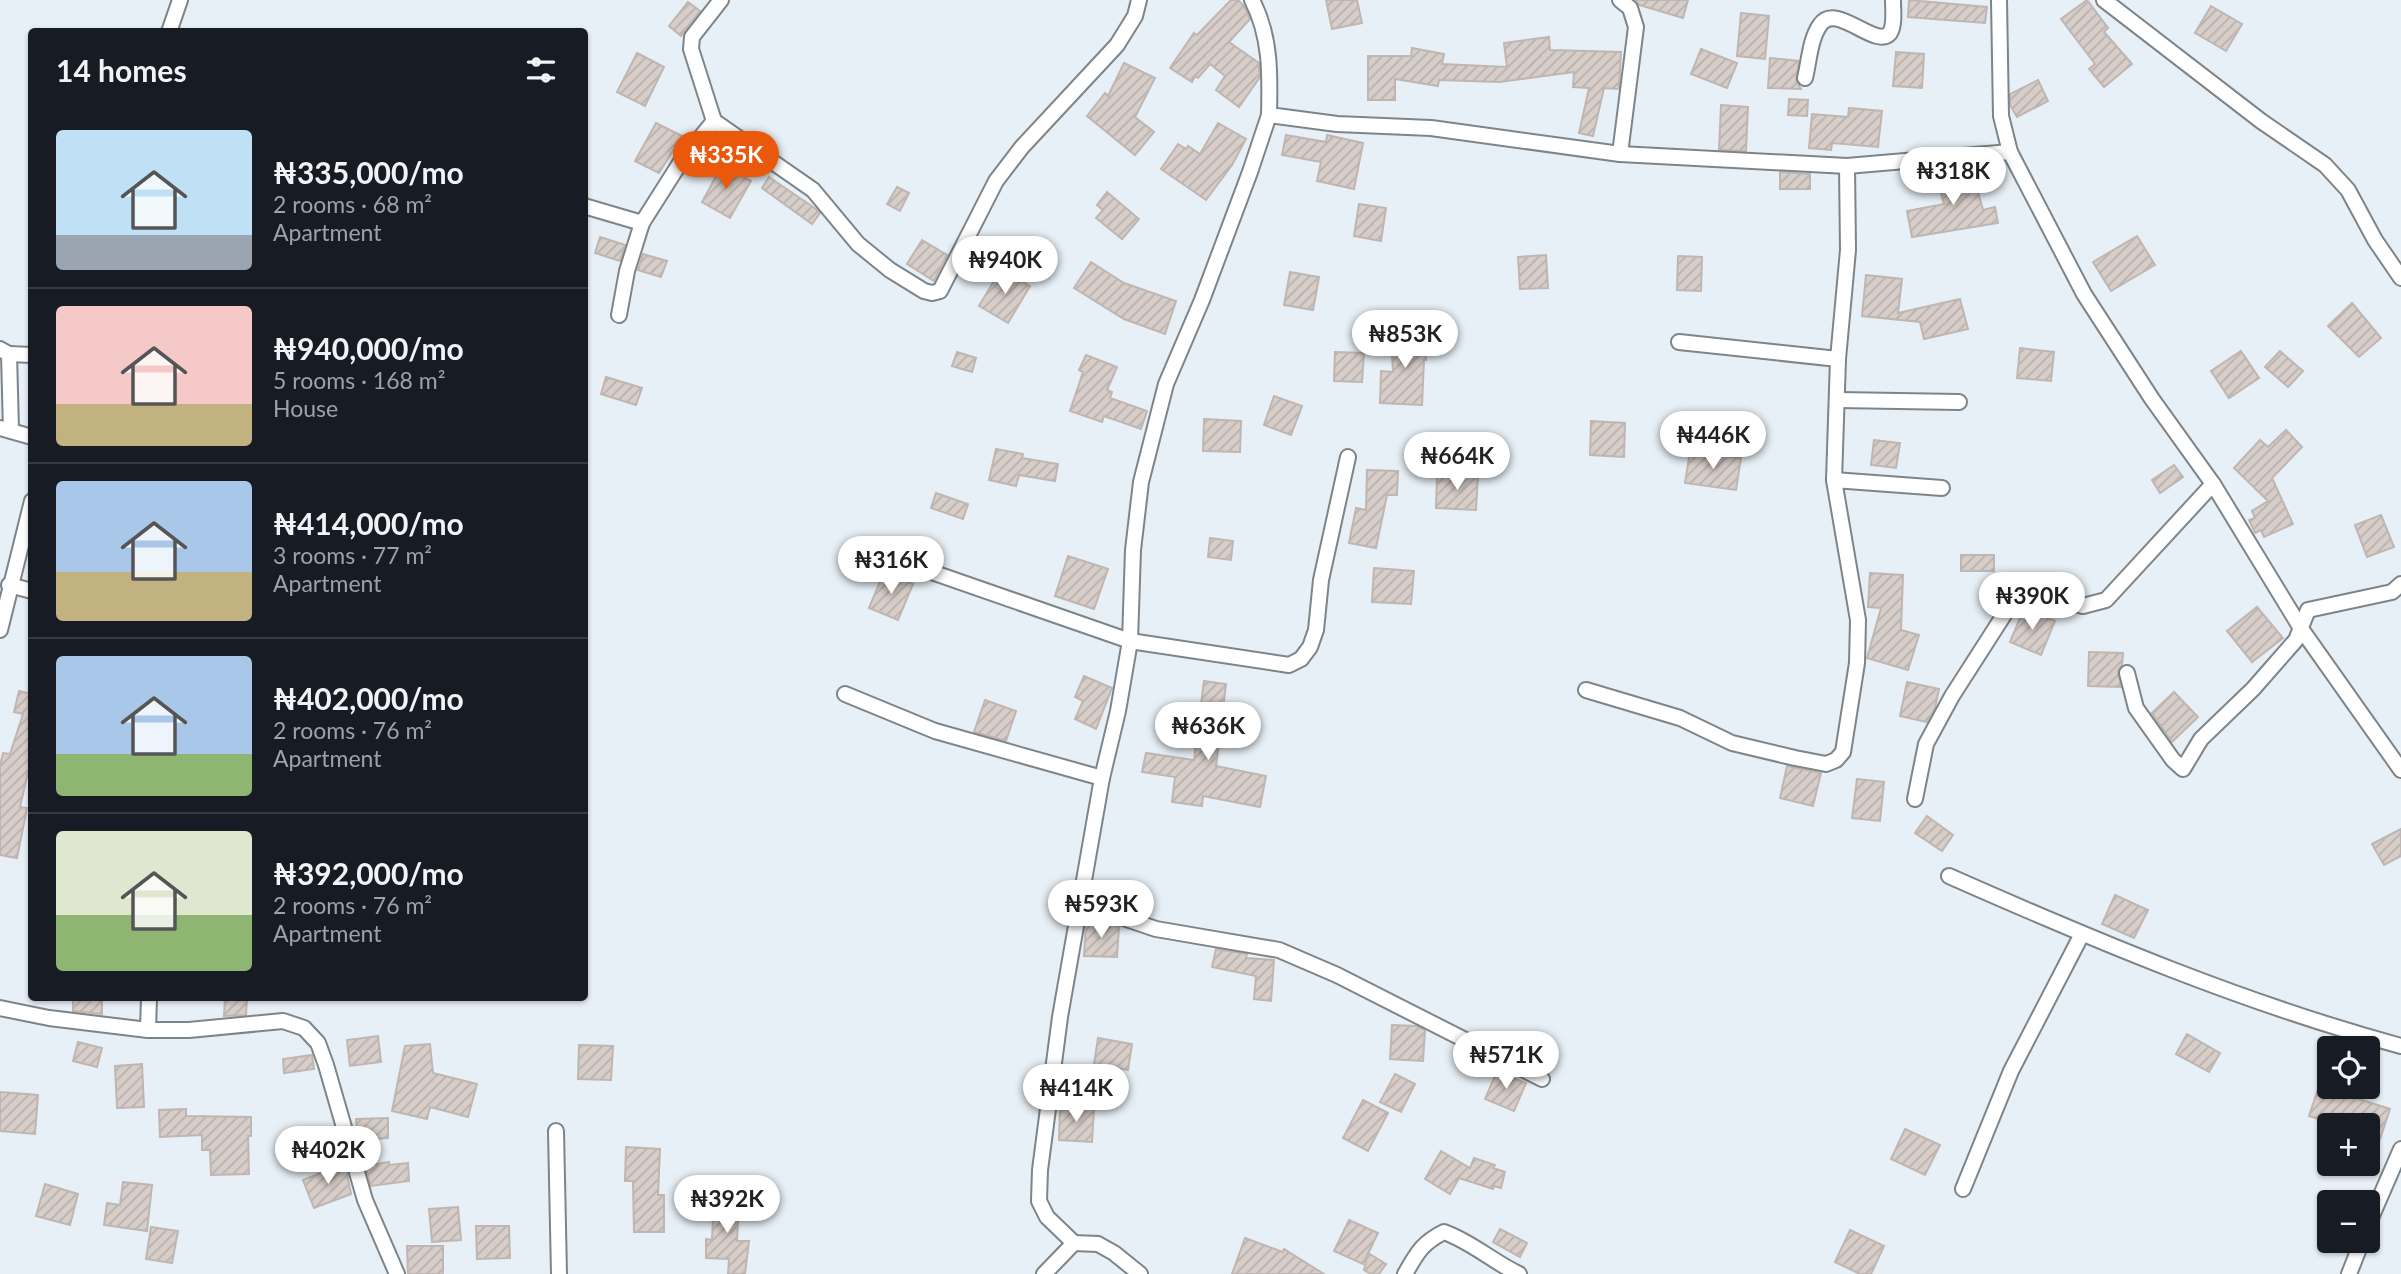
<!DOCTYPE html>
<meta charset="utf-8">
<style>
:root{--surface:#171b24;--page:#242831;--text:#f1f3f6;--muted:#9ea1a6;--line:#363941;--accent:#ea580c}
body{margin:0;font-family:Lato,sans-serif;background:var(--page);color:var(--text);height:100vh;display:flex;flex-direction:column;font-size:26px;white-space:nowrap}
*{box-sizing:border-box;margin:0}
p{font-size:23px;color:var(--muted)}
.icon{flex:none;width:38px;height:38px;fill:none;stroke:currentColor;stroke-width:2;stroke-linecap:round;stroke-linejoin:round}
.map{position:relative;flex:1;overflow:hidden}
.drawer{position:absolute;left:28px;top:28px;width:560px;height:973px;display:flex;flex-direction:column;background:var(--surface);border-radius:7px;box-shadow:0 2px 5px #0004}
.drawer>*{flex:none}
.fabs{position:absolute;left:2317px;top:1036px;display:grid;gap:14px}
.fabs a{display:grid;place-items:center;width:63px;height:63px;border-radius:7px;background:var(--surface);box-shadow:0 2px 5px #0004;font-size:35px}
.price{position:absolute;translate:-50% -60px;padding:0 16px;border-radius:24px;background:#fff;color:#222;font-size:23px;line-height:46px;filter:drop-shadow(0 2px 4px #0008)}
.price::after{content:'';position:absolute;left:50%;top:42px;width:21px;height:16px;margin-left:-10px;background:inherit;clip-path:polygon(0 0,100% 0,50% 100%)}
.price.selected{background:var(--accent);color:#fff}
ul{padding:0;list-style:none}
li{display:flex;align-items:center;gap:21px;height:175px;padding:0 28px}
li+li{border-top:2px solid var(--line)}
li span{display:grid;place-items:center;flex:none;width:196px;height:140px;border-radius:7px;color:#555}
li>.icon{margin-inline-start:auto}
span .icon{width:84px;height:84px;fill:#fffc;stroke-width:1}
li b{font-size:30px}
h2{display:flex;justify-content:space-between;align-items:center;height:84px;padding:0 28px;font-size:30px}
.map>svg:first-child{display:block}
</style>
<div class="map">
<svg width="2401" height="1274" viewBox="0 0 2401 1274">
<defs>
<pattern id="building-hatch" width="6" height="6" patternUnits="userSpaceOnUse" patternTransform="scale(1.75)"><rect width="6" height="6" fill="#d8cec9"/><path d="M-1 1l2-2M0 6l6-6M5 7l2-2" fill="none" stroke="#b8b0ab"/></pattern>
</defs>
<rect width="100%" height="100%" fill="#e7f0f6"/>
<g fill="url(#building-hatch)" stroke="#bfb6b1" stroke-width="2">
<path d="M1231,0H1238L1244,6L1250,19L1229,42L1259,63V71L1260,77L1239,107L1216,90L1225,76L1210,64L1198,78L1195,76L1192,82L1170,68L1194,33L1197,35Z"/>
<path d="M1326,0H1357L1362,23L1332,29Z"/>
<path d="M1636,0H1688L1683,18L1639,5Z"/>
<path d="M1909,0L1987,7L1985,23L1908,17Z"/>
<path d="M2087,0L2108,28L2104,32L2132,64L2104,87L2089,69L2095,64L2061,19Z"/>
<path d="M688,2L700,11L681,36L669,26Z"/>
<path d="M2211,6L2242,24L2226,51L2195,33Z"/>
<path d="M1741,13L1769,16L1765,59L1737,56Z"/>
<path d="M1549,37L1550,50L1621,52L1619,89L1604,88L1593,136L1579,133L1589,88L1573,87L1574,72L1499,82L1439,80L1438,86L1395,79V100H1368V56H1411L1412,48L1444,54L1442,64L1507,67L1504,43Z"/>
<path d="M1701,49L1737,63L1727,88L1691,74Z"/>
<path d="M1896,52L1924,54L1922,88L1893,86Z"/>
<path d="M637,53L664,67L645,106L617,92Z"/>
<path d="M1770,58L1799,61L1796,80L1801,89L1768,88Z"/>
<path d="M1124,63L1155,78L1135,117L1154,132L1135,155L1087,116L1105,93L1108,96Z"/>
<path d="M2038,80L2048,101L2017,117L2010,105V94Z"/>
<path d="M1789,99L1808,100L1807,116L1788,115Z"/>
<path d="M1721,105L1748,107L1746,151L1719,150Z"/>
<path d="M1849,108L1882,111L1878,147L1832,143L1831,150L1809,148L1812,114L1848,117Z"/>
<path d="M656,123L682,136L659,173L635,161Z"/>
<path d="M1218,123L1246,139L1232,165L1206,200L1161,169L1178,144L1186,149L1188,146L1200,154Z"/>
<path d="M1286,135L1326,142L1327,135L1363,143L1354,189L1317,181L1321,162L1282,155Z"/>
<path d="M722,165L751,181L730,218L702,202Z"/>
<path d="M1971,166L1983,210L1995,207L1998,223L1912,237L1907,211L1944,204L1936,175Z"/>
<path d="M1780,172L1810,174V189H1780Z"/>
<path d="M769,177L816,209L820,213L812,224L762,188Z"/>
<path d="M897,187L909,193L900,211L887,204Z"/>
<path d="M1107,192L1139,219L1122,239L1096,218L1103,210L1097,205Z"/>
<path d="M1359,204L1386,208L1381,241L1354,236Z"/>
<path d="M2137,236L2155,265L2111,291L2093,262Z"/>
<path d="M600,237L625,245L620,261L595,253Z"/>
<path d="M922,240L947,255L934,281L907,264Z"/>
<path d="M643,254L667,261L661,277L638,270Z"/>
<path d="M1546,255L1548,288L1520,289L1518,257Z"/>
<path d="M1678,256L1702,257L1701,291L1677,290Z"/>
<path d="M1091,262L1124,283L1176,301L1165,334L1124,319L1074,288Z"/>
<path d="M1001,269L1030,286L1008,323L979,306Z"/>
<path d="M1290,272L1319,277L1313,310L1284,305Z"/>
<path d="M1866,275L1902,279L1898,313L1960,299L1968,329L1924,339L1920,322L1862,316Z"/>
<path d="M2352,303L2381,338L2359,357L2328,326Z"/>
<path d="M1424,331L1426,360H1424L1422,405L1380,403L1381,371L1393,372L1391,333Z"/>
<path d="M2020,348L2054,352L2051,381L2017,378Z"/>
<path d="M2241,351L2259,378L2229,398L2211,371Z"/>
<path d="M2280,351L2303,371L2288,387L2265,367Z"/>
<path d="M957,352L976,358L972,372L952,366Z"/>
<path d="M1335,352L1364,353L1362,382L1334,381Z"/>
<path d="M1086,355L1117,367L1107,390L1112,392L1110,398L1147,411L1141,429L1104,416L1102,422L1070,411L1083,372L1079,370Z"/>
<path d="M606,377L642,388L636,405L601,394Z"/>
<path d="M1274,396L1302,406L1291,435L1264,425Z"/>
<path d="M1204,419L1241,421L1240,452L1203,451Z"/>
<path d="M1591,421L1625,423L1624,457L1590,455Z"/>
<path d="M2286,430L2302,447L2272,478L2293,524L2264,537L2261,530L2255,533L2249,520L2255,518L2252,511L2268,501L2234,468L2260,440L2268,447Z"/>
<path d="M1874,440L1900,443L1896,468L1871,465Z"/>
<path d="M996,449L1023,454L1022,458L1058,464L1055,481L1019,475L1016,486L989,480Z"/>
<path d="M1690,451L1741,458L1736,490L1685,483Z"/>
<path d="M2174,465L2183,477L2160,493L2152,480Z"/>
<path d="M1367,470L1398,471L1397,495H1387L1376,548L1349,543L1356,508L1366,510Z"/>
<path d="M1437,474L1478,476L1476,510L1436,508Z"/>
<path d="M936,493L968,504L963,519L931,508Z"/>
<path d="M2381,515L2394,547L2367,557L2355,525Z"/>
<path d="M1210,538L1233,541L1231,560L1208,557Z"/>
<rect x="1961" y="555" width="33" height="16"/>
<path d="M1068,556L1108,569L1094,609L1055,596Z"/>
<path d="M1374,568L1414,571L1411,604L1372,602Z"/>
<path d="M884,572L913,584L898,620L869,608Z"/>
<path d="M1870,573L1903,575L1901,630L1919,635L1908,670L1867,658L1881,608L1868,607Z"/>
<path d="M2257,607L2283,638L2252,662L2227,631Z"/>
<path d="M2024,608L2055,621L2041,655L2010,642Z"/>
<path d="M2089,652L2123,653L2122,665L2118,671L2121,687L2088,686Z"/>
<path d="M1084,676L1112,688L1096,729L1075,719L1083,701L1075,697Z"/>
<path d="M1204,681L1226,684L1216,766L1266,776L1260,807L1203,796L1202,806L1172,802L1175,777L1142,772L1146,753L1194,760Z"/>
<path d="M1907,682L1939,689L1935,708L1927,722L1900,716Z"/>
<path d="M19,691L32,694V755L20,807L27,808L17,858L0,855V766L3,753L10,754L23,714L14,712Z"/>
<path d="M2174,692L2198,717L2172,742L2152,713Z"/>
<path d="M985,700L1016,711L1006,741L974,732Z"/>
<path d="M1787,766L1821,773L1813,806L1780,798Z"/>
<path d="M1857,779L1884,782L1880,821L1852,818Z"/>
<path d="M1927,816L1953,835L1942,851L1915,833Z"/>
<path d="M2401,829V856L2384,865L2372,844Z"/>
<path d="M2115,895L2148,910L2134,938L2102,924Z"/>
<path d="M1086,922L1109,923L1119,927L1117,957L1084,956Z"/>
<path d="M1216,949L1247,954L1246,958L1274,960L1271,1001L1254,999L1256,976L1212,967Z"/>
<path d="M73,998H102V1014L73,1011Z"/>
<path d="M225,998H247L246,1015L224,1016Z"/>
<path d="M1392,1025L1417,1026L1425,1030L1423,1061L1390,1059Z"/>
<path d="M2187,1034L2220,1053L2209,1072L2176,1054Z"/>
<path d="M378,1036L381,1062L350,1066L347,1040Z"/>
<path d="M1098,1038L1132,1044L1128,1070L1094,1064Z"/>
<path d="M78,1042L102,1048L97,1067L73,1061Z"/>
<path d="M430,1044L433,1073L477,1084L468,1117L430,1107L427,1119L392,1111L405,1046Z"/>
<path d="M579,1045L613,1046L611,1080L578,1079Z"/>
<path d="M312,1055L314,1069L284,1073L283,1059Z"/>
<path d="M142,1064L144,1107L117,1108L115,1066Z"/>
<path d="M1497,1071L1526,1083L1514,1111L1485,1099Z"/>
<path d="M1395,1074L1415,1084L1401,1112L1380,1102Z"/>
<path d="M2319,1086L2390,1109L2380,1139L2368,1135V1125H2337L2309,1116Z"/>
<path d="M0,1092L38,1095L35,1134L0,1131Z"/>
<path d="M1363,1100L1388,1113L1368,1151L1343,1138Z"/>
<path d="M1060,1106L1094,1108L1092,1142L1059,1140Z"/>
<path d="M186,1109V1116L251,1117V1136H248L249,1174L211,1175L210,1150H202V1135L160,1137L159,1110Z"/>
<path d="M388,1118V1138L358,1140L356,1119Z"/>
<path d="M1905,1129L1940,1145L1925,1175L1891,1159Z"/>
<path d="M626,1147L660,1149L658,1195H664V1232H634L633,1181H625Z"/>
<path d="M1441,1151L1470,1168L1474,1158L1495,1165L1493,1168L1505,1172L1501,1188L1494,1186L1493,1189L1459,1178L1450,1194L1425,1179Z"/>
<path d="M389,1162V1165L408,1163L409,1181L371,1186L365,1166Z"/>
<path d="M340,1165L341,1169H346L351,1194L314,1208L303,1180Z"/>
<path d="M123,1182L152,1185L147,1231L104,1225L107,1203L120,1205Z"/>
<path d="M45,1184L78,1194L70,1225L36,1216Z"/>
<path d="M714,1195L739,1197L737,1241H749L745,1274H728L729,1259L706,1258V1239L712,1240Z"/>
<path d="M458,1207L461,1240L432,1242L429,1209Z"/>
<path d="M1349,1220L1378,1233L1363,1264L1334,1251Z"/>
<path d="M476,1226H509L510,1258L477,1259Z"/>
<path d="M151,1227L178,1231L172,1263L146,1259Z"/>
<path d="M1500,1229L1527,1243L1520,1257L1493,1242Z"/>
<path d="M1850,1230L1884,1246L1871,1274H1860L1835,1262Z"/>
<path d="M1245,1238L1283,1252L1284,1249L1324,1274H1232Z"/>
<path d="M407,1246H443V1274H408Z"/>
<path d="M1368,1253L1386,1264L1379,1274H1371L1364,1270Z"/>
</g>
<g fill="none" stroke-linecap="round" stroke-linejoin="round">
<defs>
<g id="minor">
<path d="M721,0L692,37L691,49L714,121L813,190L858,244L890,270L924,291L932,293L940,291L996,181L1022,147L1117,45L1135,16L1139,0"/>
<path d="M1252,0C1271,37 1270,74 1269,115L1337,124L1431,128L1620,154L1847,166L2010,152"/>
<path d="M1999,0L2001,116L2010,152L2084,294L2152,399L2213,484L2302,630L2401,770"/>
<path d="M2104,0L2261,121L2325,165L2348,190L2375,240L2401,278"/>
<path d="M169,32L180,0"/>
<path d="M1805,78C1809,62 1810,39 1820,25C1836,1 1876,50 1890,33C1895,25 1893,9 1893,0"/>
<path d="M1620,154L1636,27L1630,8L1620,0"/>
<path d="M584,206L642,223L682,160L714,121"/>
<path d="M619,315L627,271L642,223"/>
<path d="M1679,342L1838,359"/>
<path d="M0,349L9,354L11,431"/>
<path d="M9,354L32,355"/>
<path d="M1838,400L1959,402"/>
<path d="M0,428L32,437"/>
<path d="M1834,480L1942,488"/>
<path d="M920,568L1130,641L1289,665L1301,659L1310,647L1316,630L1321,580L1348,457"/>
<path d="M9,585L32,591"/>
<path d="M0,630L32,501"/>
<path d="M2127,673L2136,708L2173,760L2183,769L2201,739L2253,689L2296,640L2308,610L2392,592L2401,584"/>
<path d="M1586,690L1680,718L1732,743L1795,758L1826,764L1836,760L1843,752L1857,663L1858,620L1834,480L1838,359L1848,250L1847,166"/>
<path d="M845,694L935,731L1102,778"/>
<path d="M1915,799L1926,744L1952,696L2018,593L2031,591L2083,606L2106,600L2213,484"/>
<path d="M1949,876C2096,941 2246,1004 2401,1046"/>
<path d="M1079,903L1156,929L1279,950L1337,975L1542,1079"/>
<path d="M0,1008L49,1018L148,1030H189L283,1021L304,1028L318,1043L326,1065L365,1200L397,1274"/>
<path d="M148,1030L149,998"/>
<path d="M556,1131L559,1274"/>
<path d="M1963,1189L2011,1071L2082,934"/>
<path d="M2368,1225L2401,1149"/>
<path d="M1074,1243L1047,1217L1039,1201L1040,1170L1060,1017L1102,778L1118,711L1130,641L1133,550L1141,482L1166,384L1202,300L1250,172L1269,115"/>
<path d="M1044,1274L1074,1243L1098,1244L1114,1253L1140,1274"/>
<path d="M1405,1274C1417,1253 1422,1243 1444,1232C1472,1242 1493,1262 1519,1274"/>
<path d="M2349,1274L2362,1241"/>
</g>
</defs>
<use href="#minor" stroke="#7d858a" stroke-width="18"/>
<use href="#minor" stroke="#fff" stroke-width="14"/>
</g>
</svg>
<div class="fabs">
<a><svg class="icon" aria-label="locate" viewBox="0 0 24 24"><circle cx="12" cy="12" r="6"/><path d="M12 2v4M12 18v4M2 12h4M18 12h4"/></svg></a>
<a>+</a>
<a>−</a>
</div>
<b class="price selected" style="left:726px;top:191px">₦335K</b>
<b class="price" style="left:1953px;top:207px">₦318K</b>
<b class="price" style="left:1005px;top:296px">₦940K</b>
<b class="price" style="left:1405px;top:370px">₦853K</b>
<b class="price" style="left:1713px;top:471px">₦446K</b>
<b class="price" style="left:1457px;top:492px">₦664K</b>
<b class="price" style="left:891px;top:596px">₦316K</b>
<b class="price" style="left:2032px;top:632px">₦390K</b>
<b class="price" style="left:1208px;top:762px">₦636K</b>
<b class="price" style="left:1101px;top:940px">₦593K</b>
<b class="price" style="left:1506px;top:1091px">₦571K</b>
<b class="price" style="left:1076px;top:1124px">₦414K</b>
<b class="price" style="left:328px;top:1186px">₦402K</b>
<b class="price" style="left:727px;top:1235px">₦392K</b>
<section class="drawer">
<h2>14 homes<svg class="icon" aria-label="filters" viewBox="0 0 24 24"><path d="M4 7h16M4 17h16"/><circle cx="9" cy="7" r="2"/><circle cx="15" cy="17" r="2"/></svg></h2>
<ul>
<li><span style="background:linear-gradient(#bfe0f5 75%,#9aa5b1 0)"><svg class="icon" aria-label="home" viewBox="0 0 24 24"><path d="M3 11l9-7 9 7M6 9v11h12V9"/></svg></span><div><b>₦335,000/mo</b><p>2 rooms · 68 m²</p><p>Apartment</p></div></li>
<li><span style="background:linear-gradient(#f6c9c9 70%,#c2b280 0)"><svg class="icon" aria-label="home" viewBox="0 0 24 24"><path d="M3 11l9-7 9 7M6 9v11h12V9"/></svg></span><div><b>₦940,000/mo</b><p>5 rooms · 168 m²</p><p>House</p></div></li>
<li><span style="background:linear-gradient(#a9c7e8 65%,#c2b280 0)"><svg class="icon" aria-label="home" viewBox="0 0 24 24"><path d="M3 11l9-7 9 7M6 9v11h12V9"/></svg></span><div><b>₦414,000/mo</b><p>3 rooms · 77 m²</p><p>Apartment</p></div></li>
<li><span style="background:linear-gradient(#a9c7e8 70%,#8fb573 0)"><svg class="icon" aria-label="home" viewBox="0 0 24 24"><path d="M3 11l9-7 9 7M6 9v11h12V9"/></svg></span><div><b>₦402,000/mo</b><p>2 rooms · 76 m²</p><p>Apartment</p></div></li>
<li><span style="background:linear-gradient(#dfe7d0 60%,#8fb573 0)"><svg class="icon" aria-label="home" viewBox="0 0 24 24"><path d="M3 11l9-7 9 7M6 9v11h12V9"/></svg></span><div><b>₦392,000/mo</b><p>2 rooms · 76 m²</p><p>Apartment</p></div></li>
</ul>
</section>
</div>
